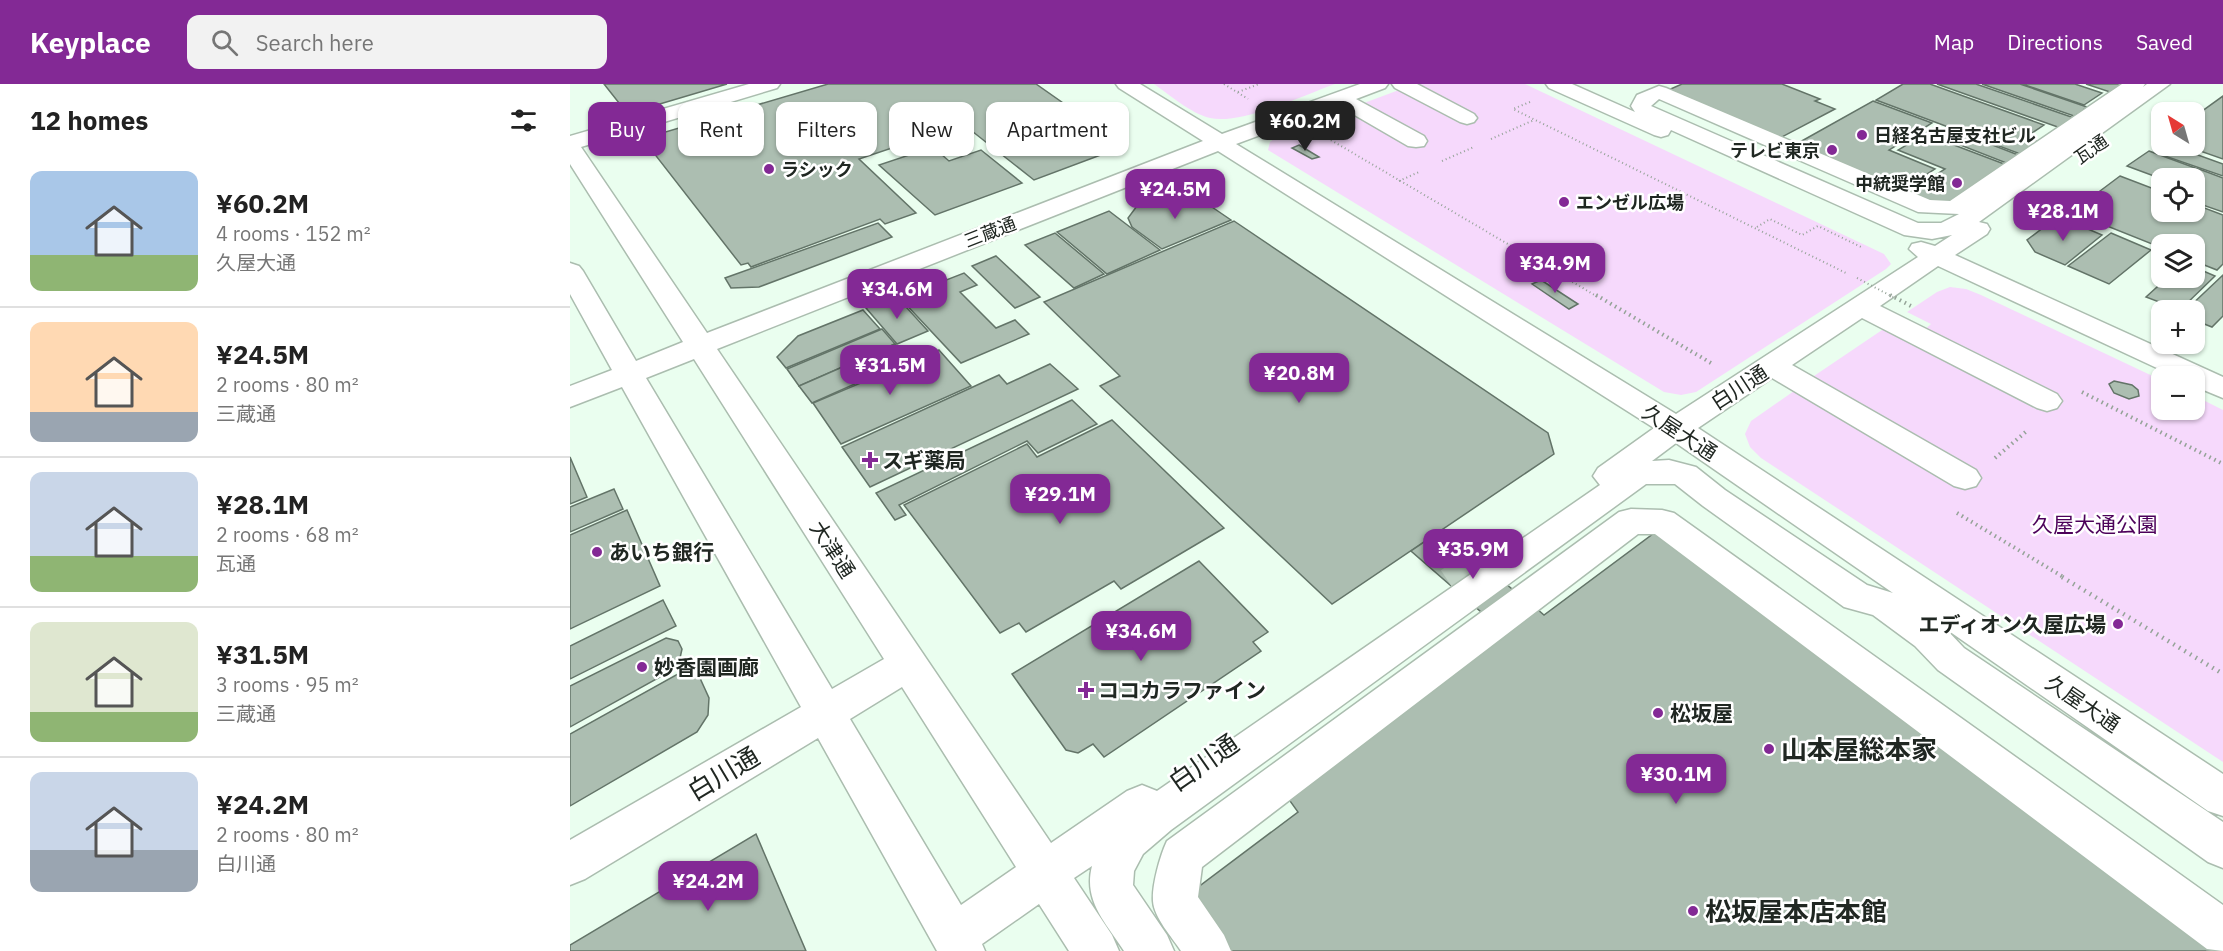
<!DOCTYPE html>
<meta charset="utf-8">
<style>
:root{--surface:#fff;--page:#f2f2f2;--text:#222;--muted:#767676;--line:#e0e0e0;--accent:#832995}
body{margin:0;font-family:"IBM Plex Sans","Noto Sans JP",sans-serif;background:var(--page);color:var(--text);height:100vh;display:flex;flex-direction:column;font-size:22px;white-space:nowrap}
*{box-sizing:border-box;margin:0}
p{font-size:20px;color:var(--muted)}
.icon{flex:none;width:33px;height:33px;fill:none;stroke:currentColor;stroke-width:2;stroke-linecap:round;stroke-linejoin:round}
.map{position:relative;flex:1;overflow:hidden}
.panel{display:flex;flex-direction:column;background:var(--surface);width:570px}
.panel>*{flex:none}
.banner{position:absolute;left:18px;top:18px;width:570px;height:54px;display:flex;gap:12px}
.needle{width:39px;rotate:323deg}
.buttons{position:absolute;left:1581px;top:18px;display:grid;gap:12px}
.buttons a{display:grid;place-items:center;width:54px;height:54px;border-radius:12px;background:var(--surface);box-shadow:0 2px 4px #0004;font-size:30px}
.price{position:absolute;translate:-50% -51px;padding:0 14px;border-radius:12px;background:var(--accent);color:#fff;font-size:20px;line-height:39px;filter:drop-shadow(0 2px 3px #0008)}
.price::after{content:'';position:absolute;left:50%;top:36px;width:18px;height:14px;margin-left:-9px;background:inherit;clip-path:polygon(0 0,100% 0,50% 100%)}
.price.current{background:#222;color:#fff}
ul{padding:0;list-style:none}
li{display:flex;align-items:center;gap:18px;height:150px;padding:0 30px}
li+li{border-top:2px solid var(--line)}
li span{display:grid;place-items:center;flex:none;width:168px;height:120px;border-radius:12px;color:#555}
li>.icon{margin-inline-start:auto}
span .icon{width:72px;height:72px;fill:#fffc;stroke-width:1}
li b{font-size:26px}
h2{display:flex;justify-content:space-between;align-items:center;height:72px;padding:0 30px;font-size:26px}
.tag{padding:0 21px;border-radius:12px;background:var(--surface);box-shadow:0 2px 4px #0004;font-size:21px;line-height:54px}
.tag.current{background:var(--accent);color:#fff}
header{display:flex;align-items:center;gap:36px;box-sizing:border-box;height:84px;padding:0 30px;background:var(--accent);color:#fff}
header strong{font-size:28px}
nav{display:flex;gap:33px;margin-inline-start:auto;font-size:21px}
.search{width:420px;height:54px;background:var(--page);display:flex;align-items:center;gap:15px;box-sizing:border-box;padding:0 21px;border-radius:12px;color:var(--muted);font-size:22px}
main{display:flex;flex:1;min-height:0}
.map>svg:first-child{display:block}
</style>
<header>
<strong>Keyplace</strong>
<div class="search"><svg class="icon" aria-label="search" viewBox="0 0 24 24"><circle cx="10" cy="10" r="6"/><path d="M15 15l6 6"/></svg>Search here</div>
<nav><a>Map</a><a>Directions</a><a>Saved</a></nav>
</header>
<main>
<section class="panel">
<h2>12 homes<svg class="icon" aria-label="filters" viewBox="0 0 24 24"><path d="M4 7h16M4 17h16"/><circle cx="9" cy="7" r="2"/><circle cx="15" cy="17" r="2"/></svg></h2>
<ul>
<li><span style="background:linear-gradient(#a9c7e8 70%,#8fb573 0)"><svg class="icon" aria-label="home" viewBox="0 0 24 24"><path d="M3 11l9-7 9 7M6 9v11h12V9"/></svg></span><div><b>¥60.2M</b><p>4 rooms · 152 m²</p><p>久屋大通</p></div></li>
<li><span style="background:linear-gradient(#ffd9b3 75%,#9aa5b1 0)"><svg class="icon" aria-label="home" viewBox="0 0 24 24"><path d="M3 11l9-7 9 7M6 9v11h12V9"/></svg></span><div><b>¥24.5M</b><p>2 rooms · 80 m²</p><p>三蔵通</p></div></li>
<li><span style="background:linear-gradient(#c9d6e8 70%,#8fb573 0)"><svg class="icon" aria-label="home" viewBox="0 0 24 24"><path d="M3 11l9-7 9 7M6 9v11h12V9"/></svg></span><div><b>¥28.1M</b><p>2 rooms · 68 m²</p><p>瓦通</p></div></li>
<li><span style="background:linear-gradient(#dfe7d0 75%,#8fb573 0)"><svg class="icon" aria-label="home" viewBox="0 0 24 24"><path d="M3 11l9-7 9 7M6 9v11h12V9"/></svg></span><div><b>¥31.5M</b><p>3 rooms · 95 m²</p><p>三蔵通</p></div></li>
<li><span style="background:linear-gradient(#c9d6e8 65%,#9aa5b1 0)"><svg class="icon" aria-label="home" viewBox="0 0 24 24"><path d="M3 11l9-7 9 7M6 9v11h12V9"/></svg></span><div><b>¥24.2M</b><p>2 rooms · 80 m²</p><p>白川通</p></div></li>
</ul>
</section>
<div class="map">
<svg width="1653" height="867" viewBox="0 0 1653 867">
<rect width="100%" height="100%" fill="#eafeef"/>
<g fill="#f6d9fc">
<path d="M584,0H765C734,11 671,41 640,34C620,29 600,11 584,0Z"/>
<path d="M847,0H955L1314,170L1321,180L1316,185L1126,308L1111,311L1094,308L698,66L700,58L711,50L829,6L888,37L904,31Z"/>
<path d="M1380,203L1396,205L1411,211L1591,296L1592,326H1624L1625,312L1653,326V678L1191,374L1180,363L1175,350L1181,337L1224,307L1385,402L1401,388L1241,294L1318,242L1354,246L1361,240L1337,228L1367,208Z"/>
</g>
<g fill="#acbeb1" stroke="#637468" stroke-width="1.5">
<path d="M34,0H157L73,25L53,24Z"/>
<path d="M258,0H466L533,47L530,48L552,63L464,96L393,40L289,75L346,129L315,140L310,135L181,183L178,179L171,181L76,59L79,58L75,54Z"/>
<path d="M1112,0H1212L1250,15L1245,17L1265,25L1208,55L1096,7Z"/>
<path d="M1333,0H1360L1474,41L1456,53L1471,59L1453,71L1306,16Z"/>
<path d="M1367,0H1406L1510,36L1496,46Z"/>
<path d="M1412,0H1450L1517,23L1514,25L1521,28L1515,33L1507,30L1504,32Z"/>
<path d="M1452,0H1505L1532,9L1514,21Z"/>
<path d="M1516,0H1558L1543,9Z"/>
<path d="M1653,12V75L1616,62H1624V33Z"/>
<path d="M1303,17L1362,39L1319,66L1365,85L1328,109L1221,63Z"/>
<path d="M1365,43L1380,49L1384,46L1456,74L1444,82L1357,48Z"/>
<path d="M1355,50L1442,83L1384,123L1334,112L1375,85L1328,66Z"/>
<path d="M729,61L749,73L742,75L722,64Z"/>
<path d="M1603,62L1653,80V92L1592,71Z"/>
<path d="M363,63L379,77L411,66L452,99L365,131L309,81Z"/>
<path d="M1579,67L1628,85L1616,94L1592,95L1557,82Z"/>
<path d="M1629,85L1653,94V128L1624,118V94H1618Z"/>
<path d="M1550,92L1592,108V128H1624V120L1653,131V180L1647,186L1624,177V160H1592V164L1502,128Z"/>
<path d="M604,112L630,115L661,136L592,165L562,143L558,134L567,122L575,119Z"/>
<path d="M539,127L590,166L537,190L487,148Z"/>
<path d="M664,137L978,349L984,370L762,520L530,302L550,292L474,218Z"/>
<path d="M1499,137L1532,151L1495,181L1465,168L1457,156L1478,140L1489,145Z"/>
<path d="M308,139L322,153L189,203L161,204L155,194Z"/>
<path d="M485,149L534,190L504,204L455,161Z"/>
<path d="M1541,149L1581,166L1539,200L1498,182Z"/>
<path d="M426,172L470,213L445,224L402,182Z"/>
<path d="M1624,183L1645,192L1610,226L1576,213L1597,194H1624Z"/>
<path d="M394,189L407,201L390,208L426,244L445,236L459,250L391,279L330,214Z"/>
<path d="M1653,191V232L1642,243L1624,236V226H1616Z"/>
<path d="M971,196L1008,220L999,225L962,200Z"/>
<path d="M326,212L358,247L327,260L296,224Z"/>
<path d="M293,226L310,245L216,284L207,273L228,252Z"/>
<path d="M312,245L325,260L229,302L217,285Z"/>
<path d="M325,260L339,276L242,319L229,302Z"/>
<path d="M369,266L401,302L271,360L243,319Z"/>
<path d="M480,280L508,305L300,403L272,363L429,291L437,300Z"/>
<path d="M1544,297L1562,301L1568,306L1569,312L1559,315L1544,309L1539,300Z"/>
<path d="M502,316L527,340L468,369L457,357L329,421L336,431L325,436L306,409Z"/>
<path d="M542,336L654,444L551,505L544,497L456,548L449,539L430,549L334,421L457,360L467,373Z"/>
<path d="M0,373L17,413L0,420Z"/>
<path d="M44,405L53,425L0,448V423Z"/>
<path d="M57,426L90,502L0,545V451Z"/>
<path d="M1095,441L1653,850V867H658L619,810L728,728L715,710L967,525L974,531Z"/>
<path d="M872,446L913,481L964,523L933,547L841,467Z"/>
<path d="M629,477L698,548L683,558L691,567L534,673L523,660L508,669L496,666L442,590Z"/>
<path d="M93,516L106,542L0,595V562Z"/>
<path d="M96,554L108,557L112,565L108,583L0,643V602Z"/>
<path d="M124,581L139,614L138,631L127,648L0,722V650Z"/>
<path d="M186,750L236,867H0V861Z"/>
</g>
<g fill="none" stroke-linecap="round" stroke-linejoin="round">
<path stroke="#c2d3c6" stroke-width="30" stroke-dasharray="30 15" stroke-linecap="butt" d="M894,494L913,481"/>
<path stroke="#c2d3c6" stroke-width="40" stroke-dasharray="40 20" stroke-linecap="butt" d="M882,503L897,493"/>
<defs>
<g id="minor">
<path d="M179,0H210L207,4L11,63L137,249L633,57L549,4L546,0H570L652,50L790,0H818L815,4L786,15L854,52L857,57L854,62L846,63L838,62L769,22L666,60L1106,330L1348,173L1339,165L1342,160L1351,158L1365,162L1382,151L1362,155L1334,151L1101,46L1098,51L1091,53L1084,51L979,4L976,0H1002L1065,28L1061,22L1067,11L1089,2L1096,4L1360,116L1380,117L1552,0H1575L1573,3L1577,0H1600L1409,138L1417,140L1420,145L1417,150L1385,171L1653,293V314L1624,302V292H1604L1368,182L1310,222L1487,310L1492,317L1487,324L1477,327L1467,324L1292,234L1222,281L1406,386L1411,394L1406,402L1395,405L1384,402L1202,294L1128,344L1653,690V732L1638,727L1376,545L1394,564L1653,738V784L1638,778L1368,586L1345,562L1303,531L1274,523L1133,422L1105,400H1076L601,746L573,770L564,787L563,801L597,851L604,867H554C536,839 513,817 522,782L504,794L542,851L549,867H499L469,820L412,860L415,867H367L248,654L15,795L0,801V756L231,623L52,303L0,323V302L42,286L0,210V179L9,182L13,187L66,277L113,258L0,80V52ZM1089,15L1348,128L1389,130L1371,139H1348L1081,22ZM648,67L1084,344L1028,384L1023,392L1030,401L587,707L572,701L557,707L481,759L147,265ZM124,275L314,575L262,605L76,294ZM1106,359L1323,509L1297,501L1155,406L1126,383L1099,376L1082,377ZM332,603L446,783L391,821L280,635Z"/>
<path d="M822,0H847L904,30L907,34L904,38L897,40L890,38L825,4Z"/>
<path d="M1061,425L1092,426L1104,429L1653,821V867L1637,865L1085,450H1068L632,783L628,813L654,851L661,867H611C602,853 584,834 583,817C582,801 590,772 597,757L1049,428Z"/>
</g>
</defs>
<use href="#minor" stroke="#abbdaf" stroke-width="3"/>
<g stroke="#95a398" stroke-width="2" stroke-dasharray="1 3" stroke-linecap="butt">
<path d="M654,0L678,15"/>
<path d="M668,8L689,0"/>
<path d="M960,18L943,25L1278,190"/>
<path d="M754,52L1028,213"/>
<path d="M921,55L964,36"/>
<path d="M872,77L904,63"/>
<path d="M829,97L849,88"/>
<path d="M1187,143L1200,135L1232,151L1248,142L1291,163"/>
</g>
<g stroke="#95a398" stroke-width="4" stroke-dasharray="1.5 4" stroke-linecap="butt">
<path d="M1026,211L1141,279"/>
<path d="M1512,308L1653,380"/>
<path d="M1425,374L1458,346"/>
<path d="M1387,429L1495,494"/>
</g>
<path stroke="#95a398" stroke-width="4.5" stroke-dasharray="1.5 5" stroke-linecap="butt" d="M1492,493L1653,590"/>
<use href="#minor" fill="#fff" fill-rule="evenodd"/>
<path stroke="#95a398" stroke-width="2" stroke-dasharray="1 3" stroke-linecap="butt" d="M1287,194L1323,213"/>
<path stroke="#95a398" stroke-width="4" stroke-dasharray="1.5 4" stroke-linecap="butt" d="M1320,211L1343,223"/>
</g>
<g fill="#832995" stroke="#fff" stroke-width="2">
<circle cx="1292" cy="51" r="6"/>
<circle cx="1262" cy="66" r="6"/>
<circle cx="199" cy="85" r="6"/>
<circle cx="1387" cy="99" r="6"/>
<circle cx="994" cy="118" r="6"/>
<path d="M297 367h6v6h6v6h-6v6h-6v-6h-6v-6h6z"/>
<circle cx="27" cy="468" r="6"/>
<circle cx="1548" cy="540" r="6"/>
<circle cx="72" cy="583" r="6"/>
<path d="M513 597h6v6h6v6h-6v6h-6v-6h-6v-6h6z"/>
<circle cx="1088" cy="629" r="6"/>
<circle cx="1199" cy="665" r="6"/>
<circle cx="1123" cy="827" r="6"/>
</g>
<g text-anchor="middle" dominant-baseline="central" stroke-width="5" stroke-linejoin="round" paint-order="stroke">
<g font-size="18" font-weight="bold" fill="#202722" stroke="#fff" text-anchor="start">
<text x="1304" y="51">日経名古屋支社ビル</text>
<text x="1250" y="66" text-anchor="end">テレビ東京</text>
<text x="211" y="85">ラシック</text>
<text x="1375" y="99" text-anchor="end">中統奨学館</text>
<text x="1006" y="118">エンゼル広場</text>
</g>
<g font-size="18" fill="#202722" stroke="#fff">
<text transform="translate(1521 65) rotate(-35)">瓦通</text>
<text transform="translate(420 148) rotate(-21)">三蔵通</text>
</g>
<g font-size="21" fill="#202722" stroke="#fff">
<text transform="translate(1169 303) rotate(-33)">白川通</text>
<text transform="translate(1110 348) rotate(33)">久屋大通</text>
<text transform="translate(263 465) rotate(57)">大津通</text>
<text transform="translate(1513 619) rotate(34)">久屋大通</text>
</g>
<g font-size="21" font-weight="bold" fill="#202722" stroke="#fff" text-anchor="start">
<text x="312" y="376">スギ薬局</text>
<text x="39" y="468">あいち銀行</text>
<text x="1536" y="540" text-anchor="end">エディオン久屋広場</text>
<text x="84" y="583">妙香園画廊</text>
<text x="528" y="606">ココカラファイン</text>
<text x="1100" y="629">松坂屋</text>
</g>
<g font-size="21" fill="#4c015a" stroke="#fff">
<text x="1525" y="440">久屋大通公園</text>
</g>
<g font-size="26" font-weight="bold" fill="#202722" stroke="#fff" text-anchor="start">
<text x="1211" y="665">山本屋総本家</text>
<text x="1135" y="827">松坂屋本店本館</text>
</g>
<g font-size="26" fill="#202722" stroke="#fff">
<text transform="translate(633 678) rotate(-35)">白川通</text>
<text transform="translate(153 689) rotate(-31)">白川通</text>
</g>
</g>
</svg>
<div class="buttons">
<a><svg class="needle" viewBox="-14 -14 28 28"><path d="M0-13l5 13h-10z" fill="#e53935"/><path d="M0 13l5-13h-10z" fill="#767676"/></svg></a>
<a><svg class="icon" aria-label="locate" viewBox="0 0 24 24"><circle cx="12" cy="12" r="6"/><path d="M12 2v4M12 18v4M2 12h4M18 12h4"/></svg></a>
<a><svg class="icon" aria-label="layers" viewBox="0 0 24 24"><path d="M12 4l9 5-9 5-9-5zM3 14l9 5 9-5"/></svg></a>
<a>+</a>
<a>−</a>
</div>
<b class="price current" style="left:735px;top:68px">¥60.2M</b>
<b class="price" style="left:605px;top:136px">¥24.5M</b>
<b class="price" style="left:1493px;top:158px">¥28.1M</b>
<b class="price" style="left:985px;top:210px">¥34.9M</b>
<b class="price" style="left:327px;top:236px">¥34.6M</b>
<b class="price" style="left:320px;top:312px">¥31.5M</b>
<b class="price" style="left:729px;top:320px">¥20.8M</b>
<b class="price" style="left:490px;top:441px">¥29.1M</b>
<b class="price" style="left:903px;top:496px">¥35.9M</b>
<b class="price" style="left:571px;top:578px">¥34.6M</b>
<b class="price" style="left:1106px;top:721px">¥30.1M</b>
<b class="price" style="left:138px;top:828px">¥24.2M</b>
<div class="banner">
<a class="tag current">Buy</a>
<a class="tag">Rent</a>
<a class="tag">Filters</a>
<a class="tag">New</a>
<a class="tag">Apartment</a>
</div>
</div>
</main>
